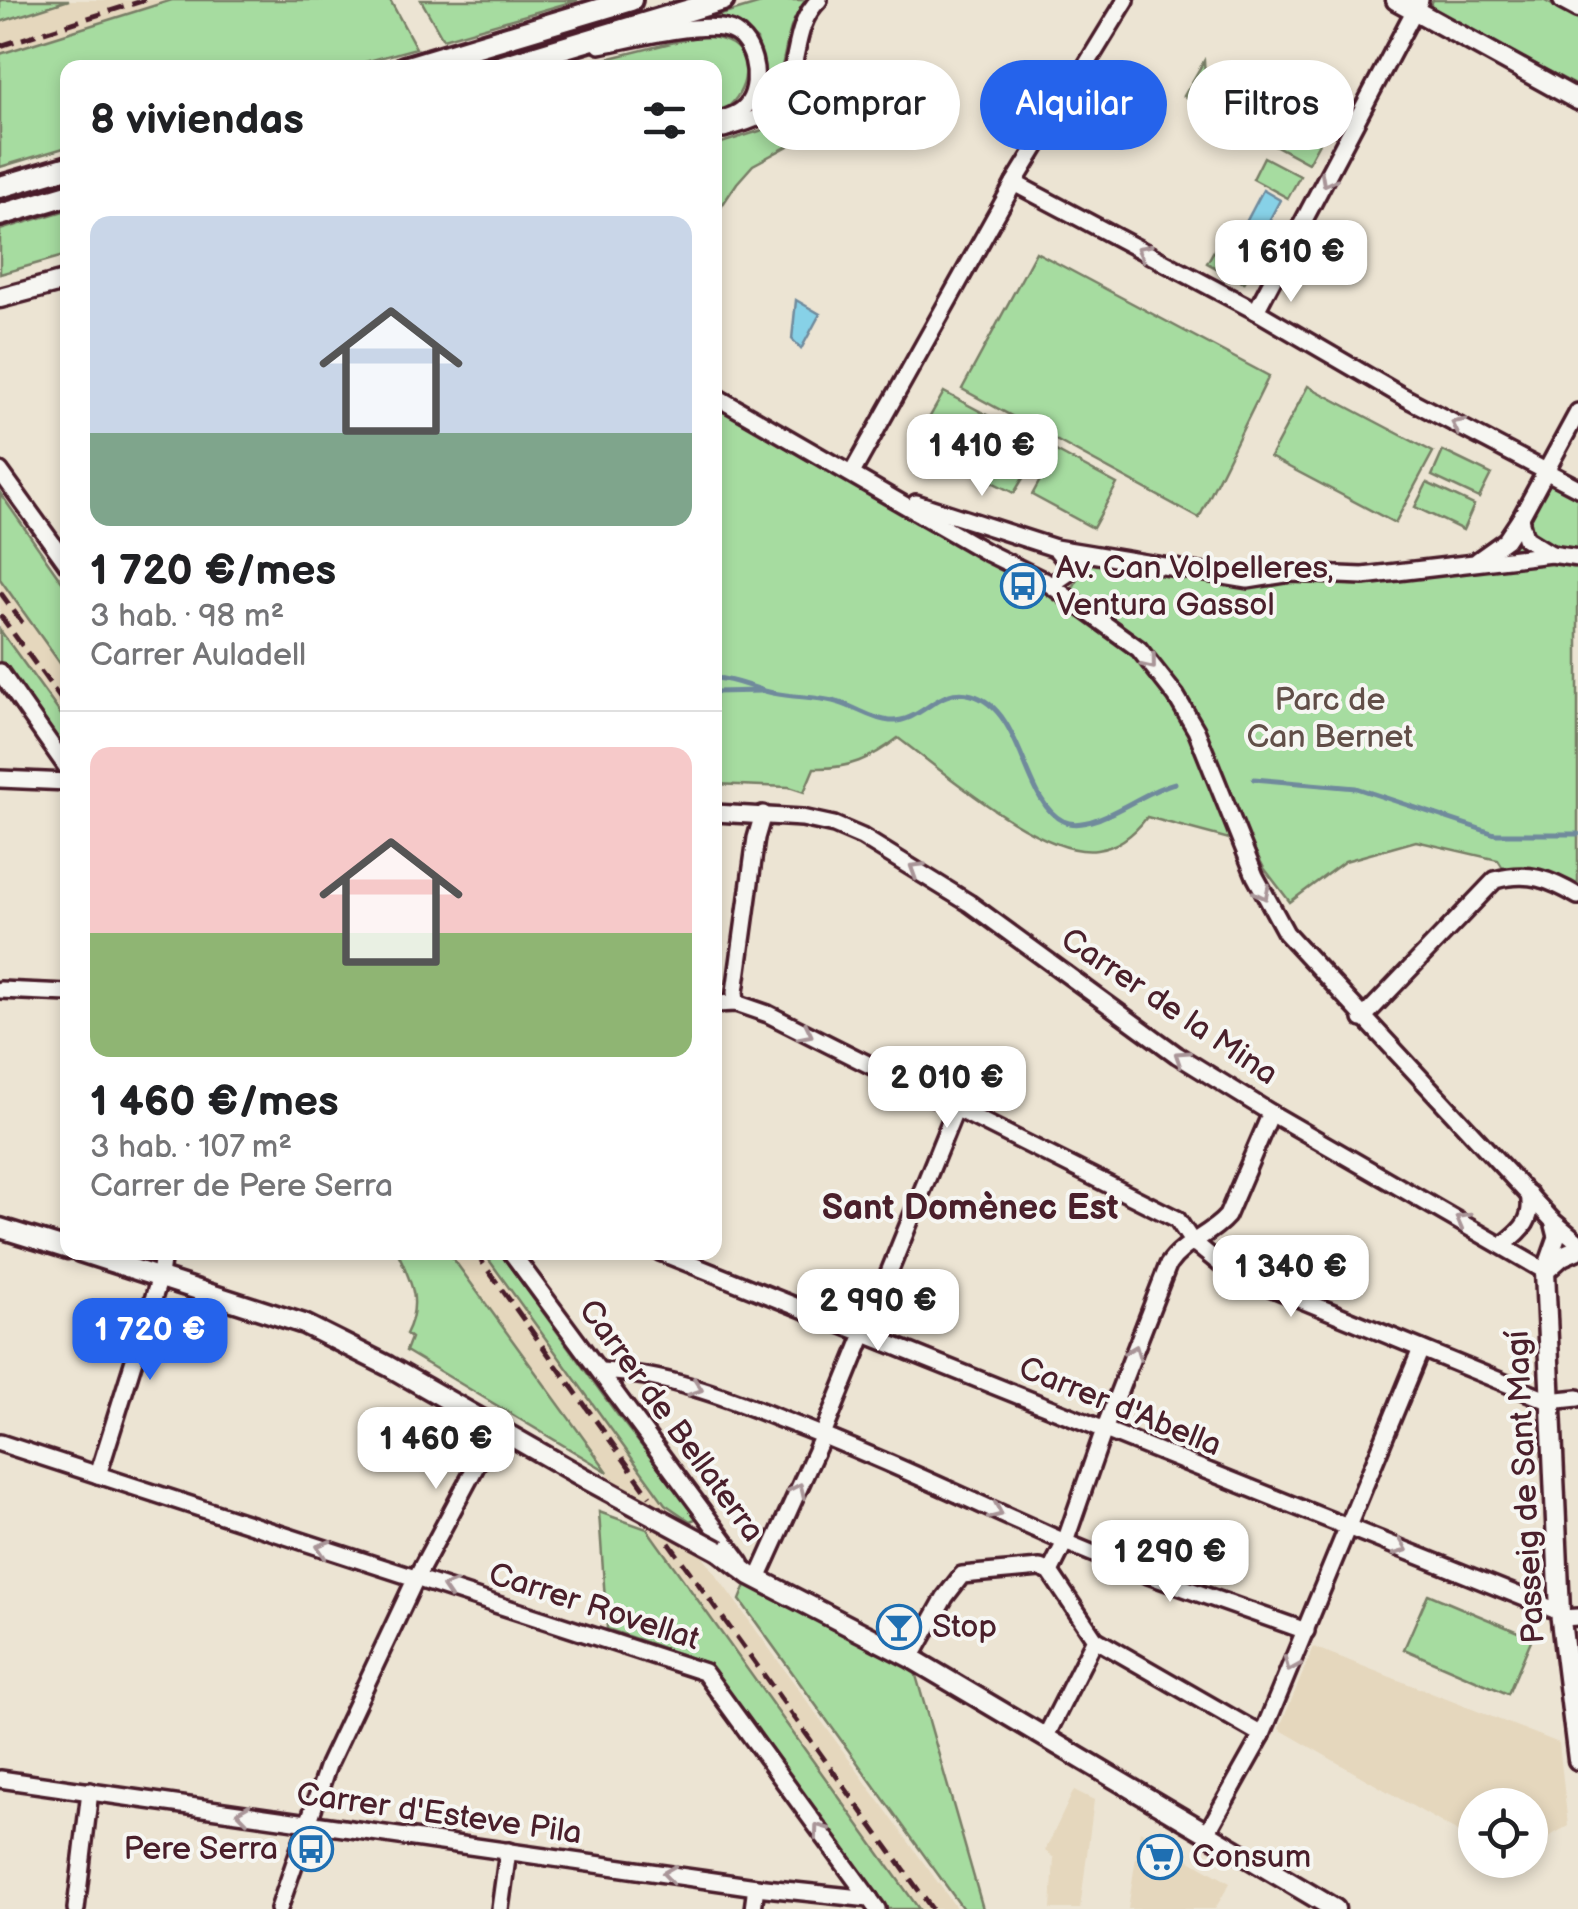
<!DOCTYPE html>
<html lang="es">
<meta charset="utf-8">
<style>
:root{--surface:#fff;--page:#f2f2f2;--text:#202124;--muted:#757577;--line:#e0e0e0;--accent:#2563eb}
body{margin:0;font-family:"Balsamiq Sans",sans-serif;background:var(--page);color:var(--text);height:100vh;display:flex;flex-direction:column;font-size:38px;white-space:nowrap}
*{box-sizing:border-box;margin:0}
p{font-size:32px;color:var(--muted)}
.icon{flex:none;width:55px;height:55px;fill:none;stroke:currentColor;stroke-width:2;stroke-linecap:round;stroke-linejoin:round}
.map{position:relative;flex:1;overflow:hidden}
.panel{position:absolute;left:60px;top:60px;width:662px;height:1200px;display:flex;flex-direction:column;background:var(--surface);border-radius:20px;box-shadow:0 5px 15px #0003}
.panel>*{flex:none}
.hud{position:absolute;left:752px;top:60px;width:675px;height:90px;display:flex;gap:20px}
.tools{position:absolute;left:1458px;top:1788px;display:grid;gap:20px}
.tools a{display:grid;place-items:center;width:90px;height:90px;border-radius:50%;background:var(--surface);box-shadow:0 5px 15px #0003;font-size:50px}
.price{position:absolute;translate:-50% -85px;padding:0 22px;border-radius:20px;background:#fff;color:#222;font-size:32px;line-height:65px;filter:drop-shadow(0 2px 5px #0008)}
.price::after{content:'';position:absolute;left:50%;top:60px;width:30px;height:22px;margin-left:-15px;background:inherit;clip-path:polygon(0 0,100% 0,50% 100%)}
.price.selected{background:var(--accent);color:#fff}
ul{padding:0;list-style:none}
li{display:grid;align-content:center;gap:20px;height:530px;padding:0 30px}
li+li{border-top:2px solid var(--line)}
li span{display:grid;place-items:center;height:310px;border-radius:20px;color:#555}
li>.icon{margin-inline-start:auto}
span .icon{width:180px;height:180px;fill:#fffc;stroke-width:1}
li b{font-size:42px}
h2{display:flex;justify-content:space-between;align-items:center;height:120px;padding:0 30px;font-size:42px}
.pill{padding:0 35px;border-radius:45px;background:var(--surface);box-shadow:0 5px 15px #0003;font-size:35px;line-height:90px}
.pill.selected{background:var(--accent);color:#fff}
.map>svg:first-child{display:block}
</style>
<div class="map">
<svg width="1578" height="1909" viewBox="0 0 1578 1909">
<rect width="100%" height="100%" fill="#ece4d3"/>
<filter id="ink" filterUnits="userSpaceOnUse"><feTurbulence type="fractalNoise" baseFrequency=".01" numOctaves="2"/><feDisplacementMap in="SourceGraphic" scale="20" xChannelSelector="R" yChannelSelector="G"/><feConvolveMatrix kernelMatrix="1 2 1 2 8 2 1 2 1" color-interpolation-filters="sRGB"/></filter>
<g filter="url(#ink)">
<g fill="#e5d7bd">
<path d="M69,0H172L0,54V22Z"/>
<path d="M0,579L67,673V723L0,630Z"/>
<path d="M449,1253H484L957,1909H919Z"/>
<path d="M1314,1647L1559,1743L1568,1826L1530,1847V1805H1475V1842L1279,1729Z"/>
<path d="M1074,1790L1094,1800L1080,1909H1051L1054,1858L1045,1851Z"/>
<path d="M1140,1831L1230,1883L1215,1909H1128Z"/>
</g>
<g fill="#a6dca0" stroke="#787e66" stroke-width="2.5">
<path d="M0,0H69L0,22Z"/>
<path d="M172,0H390L416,48L347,67L68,68L67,147L0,167V54Z"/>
<path d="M421,0H578L443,39Z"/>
<path d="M771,0H809C773,31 797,87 752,108L765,86L757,40L734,22L691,24Z"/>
<path d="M1433,0H1543L1578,19V86L1429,9Z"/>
<path d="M703,35C715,38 733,40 740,52C754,75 738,107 715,114V68H570Z"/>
<path d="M1204,61L1206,88L1215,101L1219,98L1239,107L1251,108L1261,104L1267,88L1256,69L1308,96L1299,113L1327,128L1308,163L1184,96Z"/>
<path d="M807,116L788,146L753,165L737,183L715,216V145Z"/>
<path d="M1264,157L1300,176L1288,198L1253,179Z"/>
<path d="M67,210V255L0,274V230Z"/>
<path d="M1226,229L1234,233L1236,229L1265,245L1244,283L1207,263Z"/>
<path d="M1036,252L1269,376L1199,518L962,389Z"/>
<path d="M1308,386L1433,452L1395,523L1270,457Z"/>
<path d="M944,392L1043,445L1014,493L915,443Z"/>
<path d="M715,397L1069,596L1090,554L1248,580L1478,560L1505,540L1545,470L1578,488V896L1508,876L1498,860L1416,841L1345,861L1290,902L1264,868L1249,839L1233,840L1147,817C1135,833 1119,847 1097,850C1041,858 943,771 898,738C871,759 848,769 814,768L804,792L789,787L715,784Z"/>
<path d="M1056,451L1117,484L1093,528L1032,495Z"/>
<path d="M1443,451L1491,474L1479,498L1432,476Z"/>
<path d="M1427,483L1474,505L1463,530L1415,507Z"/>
<path d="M0,493L67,589V673L0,579Z"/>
<path d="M0,630L67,723V762L0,665Z"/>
<path d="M398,1253H449L608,1472L406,1351L411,1338L406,1334C422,1303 412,1283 398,1253Z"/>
<path d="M484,1253H500L619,1417L698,1518L690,1521L665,1504Z"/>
<path d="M599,1512L647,1529L919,1909H884L707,1663L607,1629Z"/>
<path d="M750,1575L911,1658L983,1909H963L740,1600Z"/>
<path d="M1428,1594L1532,1638L1508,1694L1404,1649Z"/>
</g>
<g fill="#87d1e7" stroke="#6f8a9c" stroke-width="2.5">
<path d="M1230,70L1244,81L1246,74L1256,87V95L1244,98L1226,90L1220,77Z"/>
<path d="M1263,190L1280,200L1261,236L1244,226Z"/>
<path d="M796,300L820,314L801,349L792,339Z"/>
</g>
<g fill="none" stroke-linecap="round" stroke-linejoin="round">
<g stroke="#6f8a9c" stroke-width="5">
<path d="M715,678C736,679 753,689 773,693C797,698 817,696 840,703C857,708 873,720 890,721C923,723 937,685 972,695C1024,710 1023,802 1063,821C1092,835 1143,790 1175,783"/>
<path d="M715,692L761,691"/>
<path d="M1254,779L1356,788L1495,834H1578"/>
</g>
<defs>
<g id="minor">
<path d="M600,45C631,39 696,22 726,29C754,35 763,80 749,102C742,114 727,118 715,121"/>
<path d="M724,129C738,124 755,121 768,112C804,85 787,30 819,0"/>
<path d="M1014,183L1256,311L1402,396L1578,488"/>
<path d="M1256,311L1420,0"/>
<path d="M715,396L986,552L1045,581L1139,649L1176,696L1196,730L1255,876L1286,933L1553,1221L1578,1242"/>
<path d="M0,471L68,565"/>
<path d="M852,473L1014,183L1126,0"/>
<path d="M916,503L1055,548L1248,580L1292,573L1363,576L1551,554L1578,558"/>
<path d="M1520,519L1525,538L1551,554"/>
<path d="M1478,560L1506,540L1520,519L1578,412"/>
<path d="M1051,585L1067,574L1066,561L1055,548"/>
<path d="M0,672L68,769"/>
<path d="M0,779L68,782"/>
<path d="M715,813L802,818L834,825L862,837L969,903L1177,1055L1271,1113L1545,1271L1557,1237L1553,1221"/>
<path d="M0,990L68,993"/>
<path d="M736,1003L735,992L756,838L763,814"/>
<path d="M715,1004L736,1003L768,1014L1177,1219L1191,1240L1226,1269L1549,1401L1578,1398"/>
<path d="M1362,1019L1495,880C1529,871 1549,879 1578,896"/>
<path d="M1504,1244C1523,1230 1534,1219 1529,1194"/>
<path d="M511,1252L741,1563"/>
<path d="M660,1252L1560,1612"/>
<path d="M601,1371C665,1374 724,1396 783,1420C873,1454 961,1496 1049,1535C1132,1572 1220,1600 1306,1631"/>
<path d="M0,1443L704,1672L877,1909"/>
<path d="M98,1475L160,1277L163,1252"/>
<path d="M1050,1572L1065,1542L1104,1430L1168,1265C1184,1241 1209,1237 1227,1216L1271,1113"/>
<path d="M758,1579L823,1435L955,1110"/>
<path d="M1561,1618L1578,1617"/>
<path d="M1095,1639L1262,1735"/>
<path d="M911,1658L945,1597L962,1575L1040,1568L1050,1572L1095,1639L1045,1738"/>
<path d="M0,1779L756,1887L870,1899"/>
<path d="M1207,1833L1262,1735L1421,1349"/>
<path d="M76,1909L90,1791"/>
<path d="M279,1909L328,1765L416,1578L497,1427"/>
<path d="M500,1909L508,1851"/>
<path d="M753,1909L756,1887"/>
</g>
<g id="tertiary">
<path d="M1396,0L1578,100"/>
<path d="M1563,0L1578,8"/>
<path d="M0,298L68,280"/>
<path d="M0,1228L68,1249"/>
<path d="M1578,1249L1562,1256L1545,1271L1560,1612L1578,1760"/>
<path d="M80,1252L304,1324L388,1366L588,1480"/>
<path d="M719,1551L750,1575L911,1658L1335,1909"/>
</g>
<g id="secondary">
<path d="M404,68L631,0"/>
<path d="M496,68L723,0"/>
<path d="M0,187L68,167"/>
<path d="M0,215L68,195"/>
</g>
</defs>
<use href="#minor" stroke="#4a1f2b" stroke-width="22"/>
<use href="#tertiary" stroke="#4a1f2b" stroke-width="25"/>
<use href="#secondary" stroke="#4a1f2b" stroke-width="28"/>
<use href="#minor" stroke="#f6f6f2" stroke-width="15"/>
<use href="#tertiary" stroke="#f6f6f2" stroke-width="18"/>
<use href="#secondary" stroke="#f6f6f2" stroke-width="20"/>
<g stroke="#4a1f2b" stroke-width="5" stroke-dasharray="15 8" stroke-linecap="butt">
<path d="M0,46L145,0"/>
<path d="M0,592L24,625"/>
<path d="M0,615L68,709"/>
<path d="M475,1252L650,1496"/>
<path d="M669,1543L932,1909"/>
</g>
<defs>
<path id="tertiary-bridge" d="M588,1480L719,1551"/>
</defs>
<use href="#tertiary-bridge" stroke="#4a1f2b" stroke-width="25" stroke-linecap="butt"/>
<use href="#tertiary-bridge" stroke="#f6f6f2" stroke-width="18"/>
</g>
<defs><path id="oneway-chevron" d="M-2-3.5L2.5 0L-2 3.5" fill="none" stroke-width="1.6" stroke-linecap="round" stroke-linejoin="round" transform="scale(2.5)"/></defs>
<g stroke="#a99598">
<use href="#oneway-chevron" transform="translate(1327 180) rotate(118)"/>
<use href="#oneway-chevron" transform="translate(1143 251) rotate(-152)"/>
<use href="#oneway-chevron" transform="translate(1458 425) rotate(-153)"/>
<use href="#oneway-chevron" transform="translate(1150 663) rotate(51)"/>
<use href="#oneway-chevron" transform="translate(916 869) rotate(-148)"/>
<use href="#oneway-chevron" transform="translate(1263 893) rotate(64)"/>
<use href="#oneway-chevron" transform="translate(806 1033) rotate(27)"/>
<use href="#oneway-chevron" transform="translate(1181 1057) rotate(-147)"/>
<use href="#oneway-chevron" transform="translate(1462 1220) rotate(-151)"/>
<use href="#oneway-chevron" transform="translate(1134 1352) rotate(-69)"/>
<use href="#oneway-chevron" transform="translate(696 1388) rotate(19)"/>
<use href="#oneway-chevron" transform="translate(798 1490) rotate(-65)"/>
<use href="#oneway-chevron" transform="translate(996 1512) rotate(24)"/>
<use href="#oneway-chevron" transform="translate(323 1548) rotate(-162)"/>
<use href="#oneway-chevron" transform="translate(1401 1548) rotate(22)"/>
<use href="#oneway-chevron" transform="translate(449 1588) rotate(-162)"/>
<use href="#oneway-chevron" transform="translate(1291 1665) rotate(113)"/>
<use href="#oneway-chevron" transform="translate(243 1813) rotate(-172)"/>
<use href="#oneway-chevron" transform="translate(820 1830) rotate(-126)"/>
<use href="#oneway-chevron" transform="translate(669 1874) rotate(-172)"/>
</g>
</g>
<defs>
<symbol id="bus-ring" viewBox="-11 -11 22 22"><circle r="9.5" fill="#f6f6f2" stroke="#1f6fb2" stroke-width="1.5"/><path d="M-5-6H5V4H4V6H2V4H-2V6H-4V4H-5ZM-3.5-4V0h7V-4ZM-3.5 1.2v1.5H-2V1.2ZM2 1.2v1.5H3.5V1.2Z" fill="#1f6fb2"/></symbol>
<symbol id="bar-ring" viewBox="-11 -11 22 22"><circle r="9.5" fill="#f6f6f2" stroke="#1f6fb2" stroke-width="1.5"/><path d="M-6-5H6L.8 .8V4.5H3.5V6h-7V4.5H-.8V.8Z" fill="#1f6fb2"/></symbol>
<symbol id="supermarket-ring" viewBox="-11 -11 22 22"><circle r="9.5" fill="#f6f6f2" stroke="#1f6fb2" stroke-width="1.5"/><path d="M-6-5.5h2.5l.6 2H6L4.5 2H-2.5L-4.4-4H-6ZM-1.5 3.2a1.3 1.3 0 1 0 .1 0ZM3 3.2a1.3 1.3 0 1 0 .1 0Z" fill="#1f6fb2"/></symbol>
</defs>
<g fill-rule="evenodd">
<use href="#bus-ring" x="998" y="561" width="50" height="50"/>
<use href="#bar-ring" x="874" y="1602" width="50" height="50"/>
<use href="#bus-ring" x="286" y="1824" width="50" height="50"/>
<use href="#supermarket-ring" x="1135" y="1832" width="50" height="50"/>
</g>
<g text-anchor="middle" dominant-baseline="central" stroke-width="8" stroke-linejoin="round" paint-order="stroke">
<g font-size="32" fill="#4a1f2b" stroke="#f6f6f2" text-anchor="start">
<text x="1056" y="568">Av. Can Volpelleres,<tspan x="1056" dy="37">Ventura Gassol</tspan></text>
<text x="932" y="1627">Stop</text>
<text x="278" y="1849" text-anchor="end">Pere Serra</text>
<text x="1192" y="1857">Consum</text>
</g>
<g font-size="32" fill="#614e48" stroke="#f6f6f2">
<text x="1330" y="700">Parc de<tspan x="1330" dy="37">Can Bernet</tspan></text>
</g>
<g font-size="32" fill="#4a1f2b" stroke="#f6f6f2">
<text transform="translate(1169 1007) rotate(34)">Carrer de la Mina</text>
<text transform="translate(1120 1407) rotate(22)">Carrer d'Abella</text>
<text transform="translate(671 1421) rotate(54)">Carrer de Bellaterra</text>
<text transform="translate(1526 1487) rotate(-93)">Passeig de Sant Magí</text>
<text transform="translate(594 1607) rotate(18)">Carrer Rovellat</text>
<text transform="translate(439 1814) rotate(8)">Carrer d'Esteve Pila</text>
</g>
<g font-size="35" font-weight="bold" fill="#4a1f2b" stroke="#f6f6f2">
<text x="970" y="1208">Sant Domènec Est</text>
</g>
</g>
</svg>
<div class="tools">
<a><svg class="icon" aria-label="locate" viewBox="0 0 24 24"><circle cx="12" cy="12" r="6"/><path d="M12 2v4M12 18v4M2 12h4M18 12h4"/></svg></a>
</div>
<b class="price" style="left:1291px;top:305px">1 610 €</b>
<b class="price" style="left:982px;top:499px">1 410 €</b>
<b class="price" style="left:947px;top:1131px">2 010 €</b>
<b class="price" style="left:1291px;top:1320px">1 340 €</b>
<b class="price" style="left:878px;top:1354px">2 990 €</b>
<b class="price selected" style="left:150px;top:1383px">1 720 €</b>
<b class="price" style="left:436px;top:1492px">1 460 €</b>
<b class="price" style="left:1170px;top:1605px">1 290 €</b>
<div class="hud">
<a class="pill">Comprar</a>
<a class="pill selected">Alquilar</a>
<a class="pill">Filtros</a>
</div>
<section class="panel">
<h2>8 viviendas<svg class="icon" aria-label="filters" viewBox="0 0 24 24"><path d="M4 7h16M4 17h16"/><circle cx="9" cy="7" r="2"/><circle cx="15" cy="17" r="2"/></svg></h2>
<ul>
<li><span style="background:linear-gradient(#c9d6e8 70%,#7fa58c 0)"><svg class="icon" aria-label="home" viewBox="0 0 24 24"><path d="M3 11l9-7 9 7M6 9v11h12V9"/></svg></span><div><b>1 720 €/mes</b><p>3 hab. · 98 m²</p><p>Carrer Auladell</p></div></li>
<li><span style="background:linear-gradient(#f6c9c9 60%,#8fb573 0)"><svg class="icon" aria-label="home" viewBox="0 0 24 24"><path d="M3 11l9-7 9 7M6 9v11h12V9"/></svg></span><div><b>1 460 €/mes</b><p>3 hab. · 107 m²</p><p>Carrer de Pere Serra</p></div></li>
</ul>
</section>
</div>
